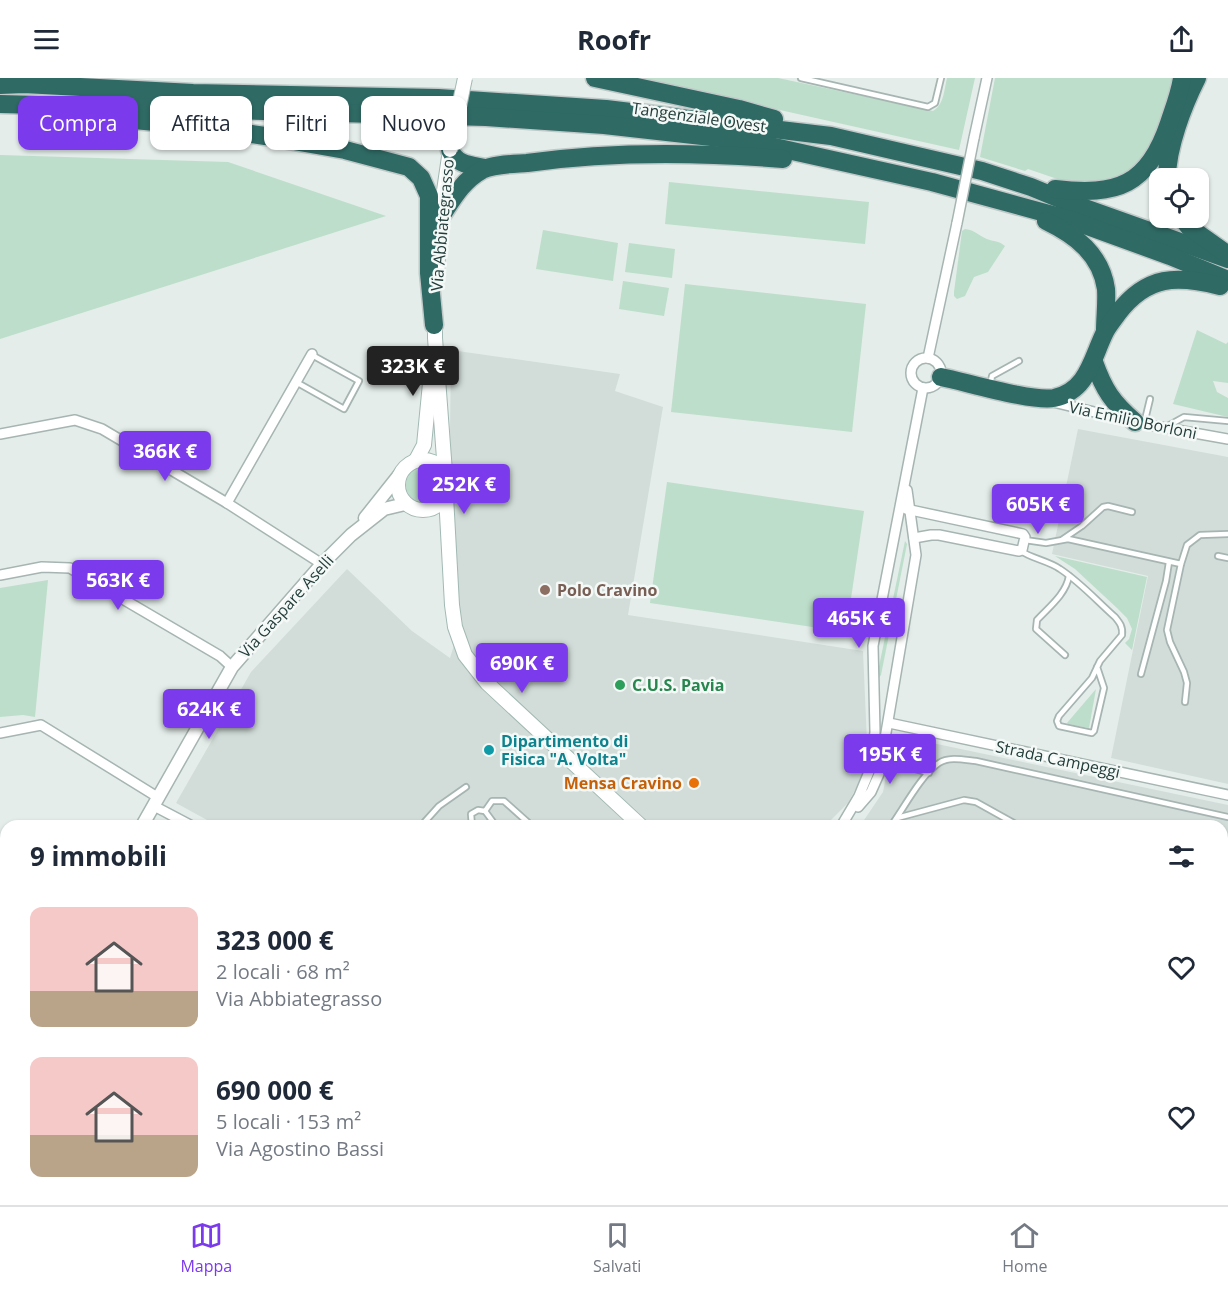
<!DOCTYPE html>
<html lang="it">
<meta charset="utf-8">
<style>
:root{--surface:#fff;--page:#f2f2f3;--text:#1f2937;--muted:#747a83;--line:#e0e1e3;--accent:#7c3aed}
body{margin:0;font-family:"Open Sans",sans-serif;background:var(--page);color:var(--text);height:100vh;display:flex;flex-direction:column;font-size:22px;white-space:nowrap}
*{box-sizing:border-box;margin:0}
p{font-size:20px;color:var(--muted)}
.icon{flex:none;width:33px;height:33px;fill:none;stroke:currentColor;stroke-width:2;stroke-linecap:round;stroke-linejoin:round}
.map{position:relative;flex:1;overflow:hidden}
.sheet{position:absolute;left:0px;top:742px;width:1228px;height:386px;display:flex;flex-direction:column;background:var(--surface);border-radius:18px 18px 0 0;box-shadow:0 2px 4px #0004}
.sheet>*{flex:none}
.guide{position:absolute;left:18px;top:18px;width:600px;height:54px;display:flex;gap:12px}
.tools{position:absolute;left:1149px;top:90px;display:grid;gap:12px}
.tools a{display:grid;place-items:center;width:60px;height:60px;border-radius:12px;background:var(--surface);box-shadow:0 2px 4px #0004;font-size:30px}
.price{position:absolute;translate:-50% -51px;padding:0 14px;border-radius:6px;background:var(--accent);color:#fff;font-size:20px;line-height:39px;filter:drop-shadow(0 2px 3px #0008)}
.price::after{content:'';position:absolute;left:50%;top:36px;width:18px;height:14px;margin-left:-9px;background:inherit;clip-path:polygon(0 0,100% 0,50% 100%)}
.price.on{background:#222;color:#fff}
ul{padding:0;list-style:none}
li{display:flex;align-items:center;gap:18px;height:150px;padding:0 30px}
li span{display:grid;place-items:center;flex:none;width:168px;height:120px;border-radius:12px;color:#555}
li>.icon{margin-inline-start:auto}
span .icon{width:72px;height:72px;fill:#fffc;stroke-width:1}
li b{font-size:26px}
h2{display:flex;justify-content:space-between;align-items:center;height:72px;padding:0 30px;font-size:26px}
.chip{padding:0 21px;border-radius:12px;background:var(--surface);box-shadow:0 2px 4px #0004;font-size:21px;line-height:54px}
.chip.on{background:var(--accent);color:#fff}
header{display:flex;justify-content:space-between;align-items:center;height:78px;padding:0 30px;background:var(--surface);font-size:27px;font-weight:700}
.dock{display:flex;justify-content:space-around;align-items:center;height:84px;border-top:2px solid var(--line);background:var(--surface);font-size:16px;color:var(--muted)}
.dock a{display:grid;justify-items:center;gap:3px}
.dock .on{color:var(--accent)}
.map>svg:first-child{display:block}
</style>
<header><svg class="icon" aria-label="menu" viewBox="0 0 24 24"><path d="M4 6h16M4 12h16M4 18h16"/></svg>Roofr<svg class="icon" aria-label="share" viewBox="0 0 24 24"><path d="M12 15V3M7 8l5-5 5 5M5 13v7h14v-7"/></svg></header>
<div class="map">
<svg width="1228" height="1127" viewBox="0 0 1228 1127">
<rect width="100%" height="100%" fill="#e4edea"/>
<g fill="#d2ddd9">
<path d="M451,272L620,296L615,313L663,329L628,537L863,573L867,664L864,695L848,725L825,748H218L176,725L251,594L347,491L412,553L450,580L454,567L457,516L450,353Z"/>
<path d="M1078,351L1228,379V706L1111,680L1148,498L1052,476Z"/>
<path d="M894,657L1228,727V1127H1064L1059,1122H1222V748H860L883,714Z"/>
<path d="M514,1122H1030L1036,1127H509Z"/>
</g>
<g fill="#bddeca">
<path d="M636,0H778L933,33C944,27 944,12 947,0H975L959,72Z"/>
<path d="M995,0H1178L1155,67L1123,101L1075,107L1028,91L1025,93L980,79Z"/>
<path d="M0,77L228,84L386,138L0,261Z"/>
<path d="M669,104L869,124L865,166L665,146Z"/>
<path d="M965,151C976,152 981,160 990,162C997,164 999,163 1005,168L988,194L974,199L965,218L957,221L954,218V214L962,153Z"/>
<path d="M543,152L618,165L613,203L536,191Z"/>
<path d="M629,165L675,171L672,200L625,194Z"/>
<path d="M623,203L669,210L664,238L619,231Z"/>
<path d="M685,206L866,226L852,354L671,334Z"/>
<path d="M1197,252L1226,266L1228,264V305L1213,303L1217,314L1228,320V339L1173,326Z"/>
<circle cx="423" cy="407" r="17"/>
<path d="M667,404L864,433L846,554L650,525Z"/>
<path d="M905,463L907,466L881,597L879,600L877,598Z"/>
<path d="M1055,478L1147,499L1132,572L1125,565L1129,561L1132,551L1127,540L1117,530L1075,491Z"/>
<path d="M48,502L35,639L23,637L0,639V510Z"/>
<path d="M1096,611L1089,650L1068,646L1067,645Z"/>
<path d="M1223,1085L1228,1090V1127H1150L1145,1122H1222Z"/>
<path d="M79,1122H213L218,1127H74Z"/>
</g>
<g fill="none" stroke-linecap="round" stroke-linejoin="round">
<defs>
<g id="service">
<path d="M801,0L928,29L935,25L941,0"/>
<path d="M296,304L344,331L359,303L312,277"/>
<path d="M990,307L992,298L1019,283"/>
<path d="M1144,346L1150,321"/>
<path d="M1166,349L1184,339L1228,343"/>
<path d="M1063,461L1082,448L1103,429L1108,428L1132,434"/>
<path d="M1025,462L1046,465L1068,461L1181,486L1187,467L1200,457L1228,456"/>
<path d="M1022,473C1027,479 1049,483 1060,491C1080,504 1097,523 1115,539C1120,545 1123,549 1122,557L1100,583L1092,600L1059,638L1057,643L1059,648L1092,655L1094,653L1104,610L1097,589"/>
<path d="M1218,478L1228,480"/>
<path d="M1181,486L1167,552L1170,564L1184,594L1187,605L1185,624"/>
<path d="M1065,577L1036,551L1037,542C1049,529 1066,516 1069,498"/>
<path d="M1141,596L1166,503L1169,484"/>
<path d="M897,686L929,695"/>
<path d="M897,740L964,722L976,724L1019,748"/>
<path d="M421,748L439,728L466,709"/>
<path d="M472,748L471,736L478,732L485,733"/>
<path d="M496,748L485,733L492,723H504L532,748"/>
<path d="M891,748C904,730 921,697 939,685C949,678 965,682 976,683L1228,739"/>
<path d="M1222,875L1228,874"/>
<path d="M1222,989L1228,994"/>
<path d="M644,1122L650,1127"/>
<path d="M755,1122L761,1127"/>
<path d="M881,1122L887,1127"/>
<path d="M942,1122L945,1127"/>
<path d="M572,1127L576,1122"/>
</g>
<g id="minor">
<path d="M974,60L987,0"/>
<circle cx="926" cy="295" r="15"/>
<path d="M928,280L957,145"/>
<path d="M1053,324L1144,346L1228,361"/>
<path d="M0,356L75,342L102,351L227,425L322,486"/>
<path d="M227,425L312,276"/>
<path d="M906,431L1023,456L1025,459L1022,472L1019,473L939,457H931L914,460"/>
<path d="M0,497L42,489L70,490L220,578L232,589"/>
<path d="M889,645L1228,717"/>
<path d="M0,655L41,647L159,720"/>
<path d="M154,728L192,748"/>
<path d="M858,729L871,714L879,696L916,477L907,412"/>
<path d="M843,745L859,718L871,689L875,654L873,568L923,310"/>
<path d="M1044,1122L1050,1127"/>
</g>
<g id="tertiary">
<path d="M365,440L400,396"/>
<path d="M142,748L232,589L322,486L351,457L384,431L405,426"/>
<path d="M0,994L6,984"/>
<path d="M0,1115L6,1121"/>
</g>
<g id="secondary">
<path d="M437,197L440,140L450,72"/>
<path d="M435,237V260L445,394"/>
<circle cx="423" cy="407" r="25"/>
<path d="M416,382L424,367L431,295"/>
<path d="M446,418L452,527L455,549L465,577L487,605L641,748"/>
<path d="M484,1127L489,1122"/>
</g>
<g id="motorway">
<path d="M595,0L739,31L774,41"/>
<path d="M0,7L24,6L193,15L438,20L606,31L831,58L982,93L1031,109L1065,123L1228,181"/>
<path d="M0,26L486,39L604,47L747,63L932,104L1071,142L1170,178L1228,202"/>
<path d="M112,40L188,47L265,58L345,72L409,89L421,100L429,118V195L434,247"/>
<path d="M450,72C457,87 470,87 485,90"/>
<path d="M1167,100C1167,69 1183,28 1197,0"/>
<path d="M1055,111C1117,118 1148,108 1169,45C1174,30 1180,15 1182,0"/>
<path d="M440,140C452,122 462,103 482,92C494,86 513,86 527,85C612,73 697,74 783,81"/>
<path d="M1182,140L1189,149L1224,174"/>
<path d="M1046,143C1075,157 1101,176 1106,211C1107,225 1105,239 1105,253"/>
<path d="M1094,284C1104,312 1112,324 1135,344"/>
<path d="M941,299C966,304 1032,324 1054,320C1088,313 1092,280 1105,254C1108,248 1114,241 1118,235C1147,197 1177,197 1220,208"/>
</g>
</defs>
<use href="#service" stroke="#a6b5b2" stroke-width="8"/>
<use href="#minor" stroke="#a6b5b2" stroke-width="12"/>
<use href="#tertiary" stroke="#a6b5b2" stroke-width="15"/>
<use href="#secondary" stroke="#a2b9b3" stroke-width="16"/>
<use href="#motorway" stroke="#c1c9c8" stroke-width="21"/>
<use href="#service" stroke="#fff" stroke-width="4.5"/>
<use href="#minor" stroke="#fff" stroke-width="9"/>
<use href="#tertiary" stroke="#fff" stroke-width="12"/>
<use href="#secondary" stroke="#fff" stroke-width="14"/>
<use href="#motorway" stroke="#2f6a65" stroke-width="18"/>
<defs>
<path id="minor-bridge" d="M957,145L974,60"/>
<path id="secondary-bridge" d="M450,72L465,0"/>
</defs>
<use href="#minor-bridge" stroke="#a6b5b2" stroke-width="12" stroke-linecap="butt"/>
<use href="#secondary-bridge" stroke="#a2b9b3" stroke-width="16" stroke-linecap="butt"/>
<use href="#minor-bridge" stroke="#fff" stroke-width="9"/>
<use href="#secondary-bridge" stroke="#fff" stroke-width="14"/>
</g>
<circle fill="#8d6e63" stroke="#f4f9f7" stroke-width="2" cx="545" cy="512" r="6"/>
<circle fill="#2e9e5b" stroke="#f4f9f7" stroke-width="2" cx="620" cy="607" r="6"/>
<circle fill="#0f9aa8" stroke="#f4f9f7" stroke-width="2" cx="489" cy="672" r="6"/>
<circle fill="#e8710a" stroke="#f4f9f7" stroke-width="2" cx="694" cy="705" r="6"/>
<g text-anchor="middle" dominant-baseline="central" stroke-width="5" stroke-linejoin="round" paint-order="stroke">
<g font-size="16" fill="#233e3a" stroke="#f4f9f7">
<text transform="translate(699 39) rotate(8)">Tangenziale Ovest</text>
<text transform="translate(442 147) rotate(-85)">Via Abbiategrasso</text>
<text transform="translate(1133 342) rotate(12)">Via Emilio Borloni</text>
<text transform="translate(286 528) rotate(-48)">Via Gaspare Aselli</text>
<text transform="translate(1058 681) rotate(12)">Strada Campeggi</text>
</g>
<g font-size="16" font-weight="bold" fill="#785e54" stroke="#f4f9f7" text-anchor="start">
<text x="557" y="512">Polo Cravino</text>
</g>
<g font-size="16" font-weight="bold" fill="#27864d" stroke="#f4f9f7" text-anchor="start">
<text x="632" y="607">C.U.S. Pavia</text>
</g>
<g font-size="16" font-weight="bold" fill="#0d838f" stroke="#f4f9f7" text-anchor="start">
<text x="501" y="663">Dipartimento di<tspan x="501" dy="18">Fisica "A. Volta"</tspan></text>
</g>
<g font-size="16" font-weight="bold" fill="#c56008" stroke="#f4f9f7" text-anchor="end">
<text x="682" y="705">Mensa Cravino</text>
</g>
</g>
</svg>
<div class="tools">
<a><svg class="icon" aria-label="locate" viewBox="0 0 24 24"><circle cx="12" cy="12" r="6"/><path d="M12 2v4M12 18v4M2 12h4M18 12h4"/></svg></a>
</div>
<b class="price on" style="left:413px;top:319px">323K €</b>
<b class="price" style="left:165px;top:404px">366K €</b>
<b class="price" style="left:464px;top:437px">252K €</b>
<b class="price" style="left:1038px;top:457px">605K €</b>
<b class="price" style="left:118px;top:533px">563K €</b>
<b class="price" style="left:859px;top:571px">465K €</b>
<b class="price" style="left:522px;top:616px">690K €</b>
<b class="price" style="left:209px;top:662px">624K €</b>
<b class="price" style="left:890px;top:707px">195K €</b>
<div class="guide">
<a class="chip on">Compra</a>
<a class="chip">Affitta</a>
<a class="chip">Filtri</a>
<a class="chip">Nuovo</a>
</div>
<section class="sheet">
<h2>9 immobili<svg class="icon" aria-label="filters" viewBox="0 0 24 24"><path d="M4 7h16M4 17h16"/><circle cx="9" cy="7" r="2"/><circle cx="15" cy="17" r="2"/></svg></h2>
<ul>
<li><span style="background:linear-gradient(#f6c9c9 70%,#b9a48a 0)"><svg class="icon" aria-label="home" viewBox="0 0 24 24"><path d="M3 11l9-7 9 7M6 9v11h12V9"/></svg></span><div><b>323 000 €</b><p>2 locali · 68 m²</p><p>Via Abbiategrasso</p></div><svg class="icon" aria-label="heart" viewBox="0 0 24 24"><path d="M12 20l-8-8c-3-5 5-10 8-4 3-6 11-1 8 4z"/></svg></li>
<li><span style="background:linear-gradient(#f6c9c9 65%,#b9a48a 0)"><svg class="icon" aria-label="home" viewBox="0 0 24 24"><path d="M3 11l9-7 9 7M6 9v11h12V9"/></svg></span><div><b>690 000 €</b><p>5 locali · 153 m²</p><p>Via Agostino Bassi</p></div><svg class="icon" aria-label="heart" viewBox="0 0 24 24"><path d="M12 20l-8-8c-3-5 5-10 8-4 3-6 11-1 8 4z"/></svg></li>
</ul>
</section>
</div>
<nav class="dock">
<a class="on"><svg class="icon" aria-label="map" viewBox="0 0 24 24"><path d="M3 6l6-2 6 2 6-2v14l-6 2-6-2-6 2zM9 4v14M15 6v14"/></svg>Mappa</a>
<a><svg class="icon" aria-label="saved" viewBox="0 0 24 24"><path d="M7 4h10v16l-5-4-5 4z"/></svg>Salvati</a>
<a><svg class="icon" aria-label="home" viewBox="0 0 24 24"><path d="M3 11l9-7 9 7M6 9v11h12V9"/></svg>Home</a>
</nav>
